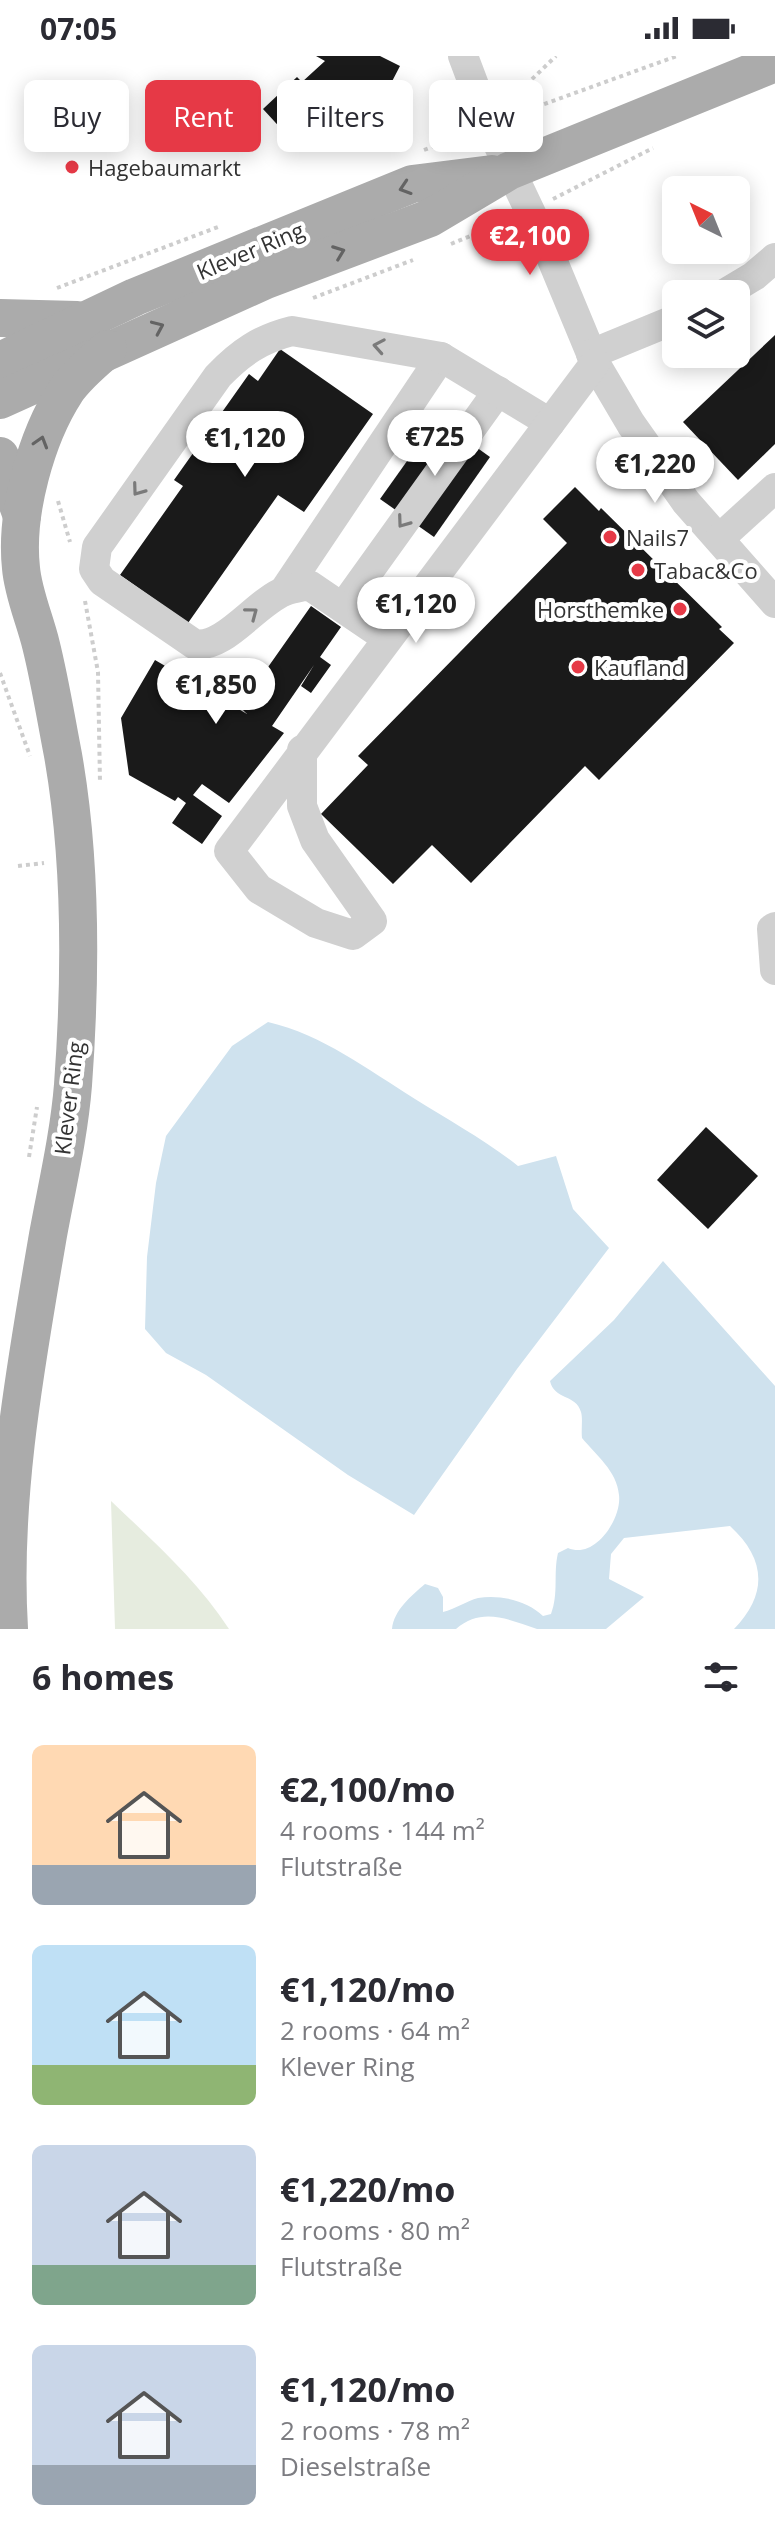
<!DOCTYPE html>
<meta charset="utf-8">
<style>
:root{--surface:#fff;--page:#f7f7f7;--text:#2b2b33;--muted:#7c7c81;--accent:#e63946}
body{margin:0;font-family:"Open Sans",sans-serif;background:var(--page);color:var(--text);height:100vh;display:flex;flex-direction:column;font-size:30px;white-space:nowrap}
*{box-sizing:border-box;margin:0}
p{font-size:26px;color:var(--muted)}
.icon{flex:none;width:44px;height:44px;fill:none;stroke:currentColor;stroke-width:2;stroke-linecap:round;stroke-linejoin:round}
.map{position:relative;height:1573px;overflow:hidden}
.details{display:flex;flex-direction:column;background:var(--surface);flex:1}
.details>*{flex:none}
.banner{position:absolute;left:24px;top:24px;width:728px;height:72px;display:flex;gap:16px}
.needle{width:52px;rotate:317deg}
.fabs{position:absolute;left:662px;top:120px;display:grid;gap:16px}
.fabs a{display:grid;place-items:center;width:88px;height:88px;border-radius:12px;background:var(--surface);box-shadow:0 4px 20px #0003;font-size:40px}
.price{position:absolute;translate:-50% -68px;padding:0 18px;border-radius:28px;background:#fff;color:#222;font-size:26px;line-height:52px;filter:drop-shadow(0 2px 4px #0008)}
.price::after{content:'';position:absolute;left:50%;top:48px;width:24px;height:18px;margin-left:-12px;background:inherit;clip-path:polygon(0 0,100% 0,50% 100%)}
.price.on{background:var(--accent);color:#fff}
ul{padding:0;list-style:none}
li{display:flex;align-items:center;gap:24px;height:200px;padding:0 32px}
li span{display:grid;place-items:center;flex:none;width:224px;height:160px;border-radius:12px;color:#555}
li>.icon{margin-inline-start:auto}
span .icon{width:96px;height:96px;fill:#fffc;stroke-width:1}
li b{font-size:34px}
h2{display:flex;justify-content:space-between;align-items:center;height:96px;padding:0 32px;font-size:34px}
.tag{padding:0 28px;border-radius:12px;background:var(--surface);box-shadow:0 4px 20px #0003;font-size:28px;line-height:72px}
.tag.on{background:var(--accent);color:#fff}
.status{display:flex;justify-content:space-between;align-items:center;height:56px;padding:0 40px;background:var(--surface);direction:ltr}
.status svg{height:22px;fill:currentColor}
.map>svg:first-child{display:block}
</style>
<div class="status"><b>07:05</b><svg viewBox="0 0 49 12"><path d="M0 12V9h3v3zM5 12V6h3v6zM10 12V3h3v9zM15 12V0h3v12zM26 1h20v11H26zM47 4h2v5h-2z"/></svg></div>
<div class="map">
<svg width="775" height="1573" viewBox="0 0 775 1573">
<rect width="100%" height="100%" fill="#fff"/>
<path fill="#e6ecdf" d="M111,1445C152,1484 198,1525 229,1573H115Z"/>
<g fill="#cfe2ee">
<path d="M268,966C323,979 367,1013 415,1043C450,1065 485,1084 518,1110L556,1100L573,1153L609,1192L517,1313L414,1459L348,1419L206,1319L166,1297L145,1273L147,1201L156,1127L166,1080L232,990Z"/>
<path d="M663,1205L775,1330V1573H734C769,1537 765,1502 730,1470L624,1482L611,1498L609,1523L644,1541L606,1573C591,1573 549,1573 537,1573C510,1564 482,1550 456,1573H392C394,1554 411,1540 425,1528L438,1532L443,1541V1556C455,1553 467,1545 478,1542C500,1538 528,1545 543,1560L551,1558C559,1537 553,1518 558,1497L568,1492C595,1504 622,1462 619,1439C617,1415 596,1399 582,1382C581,1374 583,1363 581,1356C576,1338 554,1344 550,1325L614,1264Z"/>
</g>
<g fill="#1a1a1a">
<path d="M316,0H380L400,10L386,37L367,27L297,90L263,53L297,21L302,26L325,5Z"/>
<path d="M775,279V388L738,424L683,366Z"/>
<path d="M280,293L373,358L304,456L278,439L188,567L120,519L183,430L174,424L249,318L258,325Z"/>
<path d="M437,363L490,401L434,481L380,443Z"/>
<path d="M575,431L599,455L601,452L722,571L719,573L734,587L599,724L585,710L471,827L432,789L393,828L321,758L368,709L358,700L567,487L543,463Z"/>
<path d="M311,550L341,571L320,601L331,609L311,637L301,630L314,609L272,670L284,677L229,747L202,728L193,739L222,760L202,788L172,767L186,747L178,741L175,745L129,719L121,662L155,604L247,658L240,651Z"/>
<path d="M706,1071L758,1120L708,1173L657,1124Z"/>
</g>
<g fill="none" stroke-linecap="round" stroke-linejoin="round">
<g stroke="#cdcdcd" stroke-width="4" stroke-dasharray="4 4" stroke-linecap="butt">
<path d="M539,50L527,28L556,0"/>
<path d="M514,59L677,0"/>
<path d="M424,94L465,78"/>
<path d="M553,143L653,92"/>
<path d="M451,188L506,165"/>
<path d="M57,232L218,171"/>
<path d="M313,242L413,204"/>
<path d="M58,445L70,486"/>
<path d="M85,545L98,616L100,727"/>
<path d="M0,617L30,700"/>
<path d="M18,810L44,807"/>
<path d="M29,1101L37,1051"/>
</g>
<g stroke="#d0d0d0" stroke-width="30">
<path d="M463,0L489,69L546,189L595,307L631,368L686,446L775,547"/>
<path d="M724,238L754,220L775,202"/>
<path d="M591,298L676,263"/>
<path d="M719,483L775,432"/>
<path d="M284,535L441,301"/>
<path d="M343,551L498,335"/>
<path d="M387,582L309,529C301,531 292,532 285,535C256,546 224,594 194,588L102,525L94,513L97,491L218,320C240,297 260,283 292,275L441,301L550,367"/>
<path d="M302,694V750L315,784L372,865L353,879L316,867L259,833L229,795L595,307"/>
<path d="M775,871L772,873L775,914"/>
</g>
<g stroke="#ababab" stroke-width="38">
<path d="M0,262L77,264"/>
<path d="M0,305L135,241L412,128L492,118"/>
<path d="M0,344L266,224L430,162L509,115L775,7"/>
<path d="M0,400L22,460"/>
<path d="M9,1573C1,1441 26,1308 48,1179C57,1130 69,1079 73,1029C81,920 82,807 63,699C56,663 50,625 41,589C35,564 23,537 21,512C15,457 36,381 66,335C77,319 93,306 108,293"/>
</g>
</g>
<defs><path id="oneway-chevron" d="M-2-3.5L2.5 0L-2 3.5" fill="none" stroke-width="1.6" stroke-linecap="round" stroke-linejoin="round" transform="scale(2)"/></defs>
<g stroke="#636363">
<use href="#oneway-chevron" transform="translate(405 132) rotate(162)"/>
<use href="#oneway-chevron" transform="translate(339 196) rotate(-21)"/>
<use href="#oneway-chevron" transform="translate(158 271) rotate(-24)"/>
<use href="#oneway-chevron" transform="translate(41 386) rotate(-73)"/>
</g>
<g stroke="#7a7a7a">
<use href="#oneway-chevron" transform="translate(379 290) rotate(-170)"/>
<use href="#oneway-chevron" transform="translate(138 434) rotate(126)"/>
<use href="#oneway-chevron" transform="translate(403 466) rotate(126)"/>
<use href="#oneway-chevron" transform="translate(252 557) rotate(-37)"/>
</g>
<g fill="#e63946" stroke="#fff" stroke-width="3">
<circle cx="72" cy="111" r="8"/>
<circle cx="610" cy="481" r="8"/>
<circle cx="638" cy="514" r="8"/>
<circle cx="680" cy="553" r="8"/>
<circle cx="578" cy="611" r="8"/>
</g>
<g text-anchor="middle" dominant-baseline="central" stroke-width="8" stroke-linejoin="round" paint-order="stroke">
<g font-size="22" fill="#333" stroke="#fff" text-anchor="start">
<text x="88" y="111">Hagebaumarkt</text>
<text x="626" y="481">Nails7</text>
<text x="654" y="514">Tabac&amp;Co</text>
<text x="664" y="553" text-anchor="end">Horsthemke</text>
<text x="594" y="611">Kaufland</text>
</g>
<g font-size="22" fill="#333" stroke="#fff">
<text transform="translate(250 194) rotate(-23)">Klever Ring</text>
<text transform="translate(68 1042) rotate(-83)">Klever Ring</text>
</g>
</g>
</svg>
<div class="fabs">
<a><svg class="needle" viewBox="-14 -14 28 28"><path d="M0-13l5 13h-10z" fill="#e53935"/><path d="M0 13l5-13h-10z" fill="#7c7c81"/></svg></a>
<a><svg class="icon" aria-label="layers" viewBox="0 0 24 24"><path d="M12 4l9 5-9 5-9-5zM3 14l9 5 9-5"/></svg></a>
</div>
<b class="price on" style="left:530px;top:221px">€2,100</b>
<b class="price" style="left:435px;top:422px">€725</b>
<b class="price" style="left:245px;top:423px">€1,120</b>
<b class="price" style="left:655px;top:449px">€1,220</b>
<b class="price" style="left:416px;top:589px">€1,120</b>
<b class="price" style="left:216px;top:670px">€1,850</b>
<div class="banner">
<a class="tag">Buy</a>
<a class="tag on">Rent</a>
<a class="tag">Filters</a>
<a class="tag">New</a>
</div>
</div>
<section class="details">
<h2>6 homes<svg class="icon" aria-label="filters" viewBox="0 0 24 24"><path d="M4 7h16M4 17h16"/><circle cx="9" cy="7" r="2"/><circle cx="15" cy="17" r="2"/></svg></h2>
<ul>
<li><span style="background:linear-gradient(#ffd9b3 75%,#9aa5b1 0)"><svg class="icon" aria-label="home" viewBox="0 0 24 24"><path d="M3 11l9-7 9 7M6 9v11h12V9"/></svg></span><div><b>€2,100/mo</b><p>4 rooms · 144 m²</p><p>Flutstraße</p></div></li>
<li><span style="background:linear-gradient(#bfe0f5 75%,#8fb573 0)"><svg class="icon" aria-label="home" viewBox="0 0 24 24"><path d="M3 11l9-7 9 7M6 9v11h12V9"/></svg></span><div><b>€1,120/mo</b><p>2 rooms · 64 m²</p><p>Klever Ring</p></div></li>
<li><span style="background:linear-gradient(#c9d6e8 75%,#7fa58c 0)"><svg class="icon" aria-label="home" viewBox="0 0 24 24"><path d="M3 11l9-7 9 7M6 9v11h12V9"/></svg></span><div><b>€1,220/mo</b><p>2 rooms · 80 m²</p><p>Flutstraße</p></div></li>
<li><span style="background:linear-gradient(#c9d6e8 75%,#9aa5b1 0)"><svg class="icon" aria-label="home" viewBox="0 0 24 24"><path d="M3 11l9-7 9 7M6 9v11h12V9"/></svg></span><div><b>€1,120/mo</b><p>2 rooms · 78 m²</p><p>Dieselstraße</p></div></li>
</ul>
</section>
